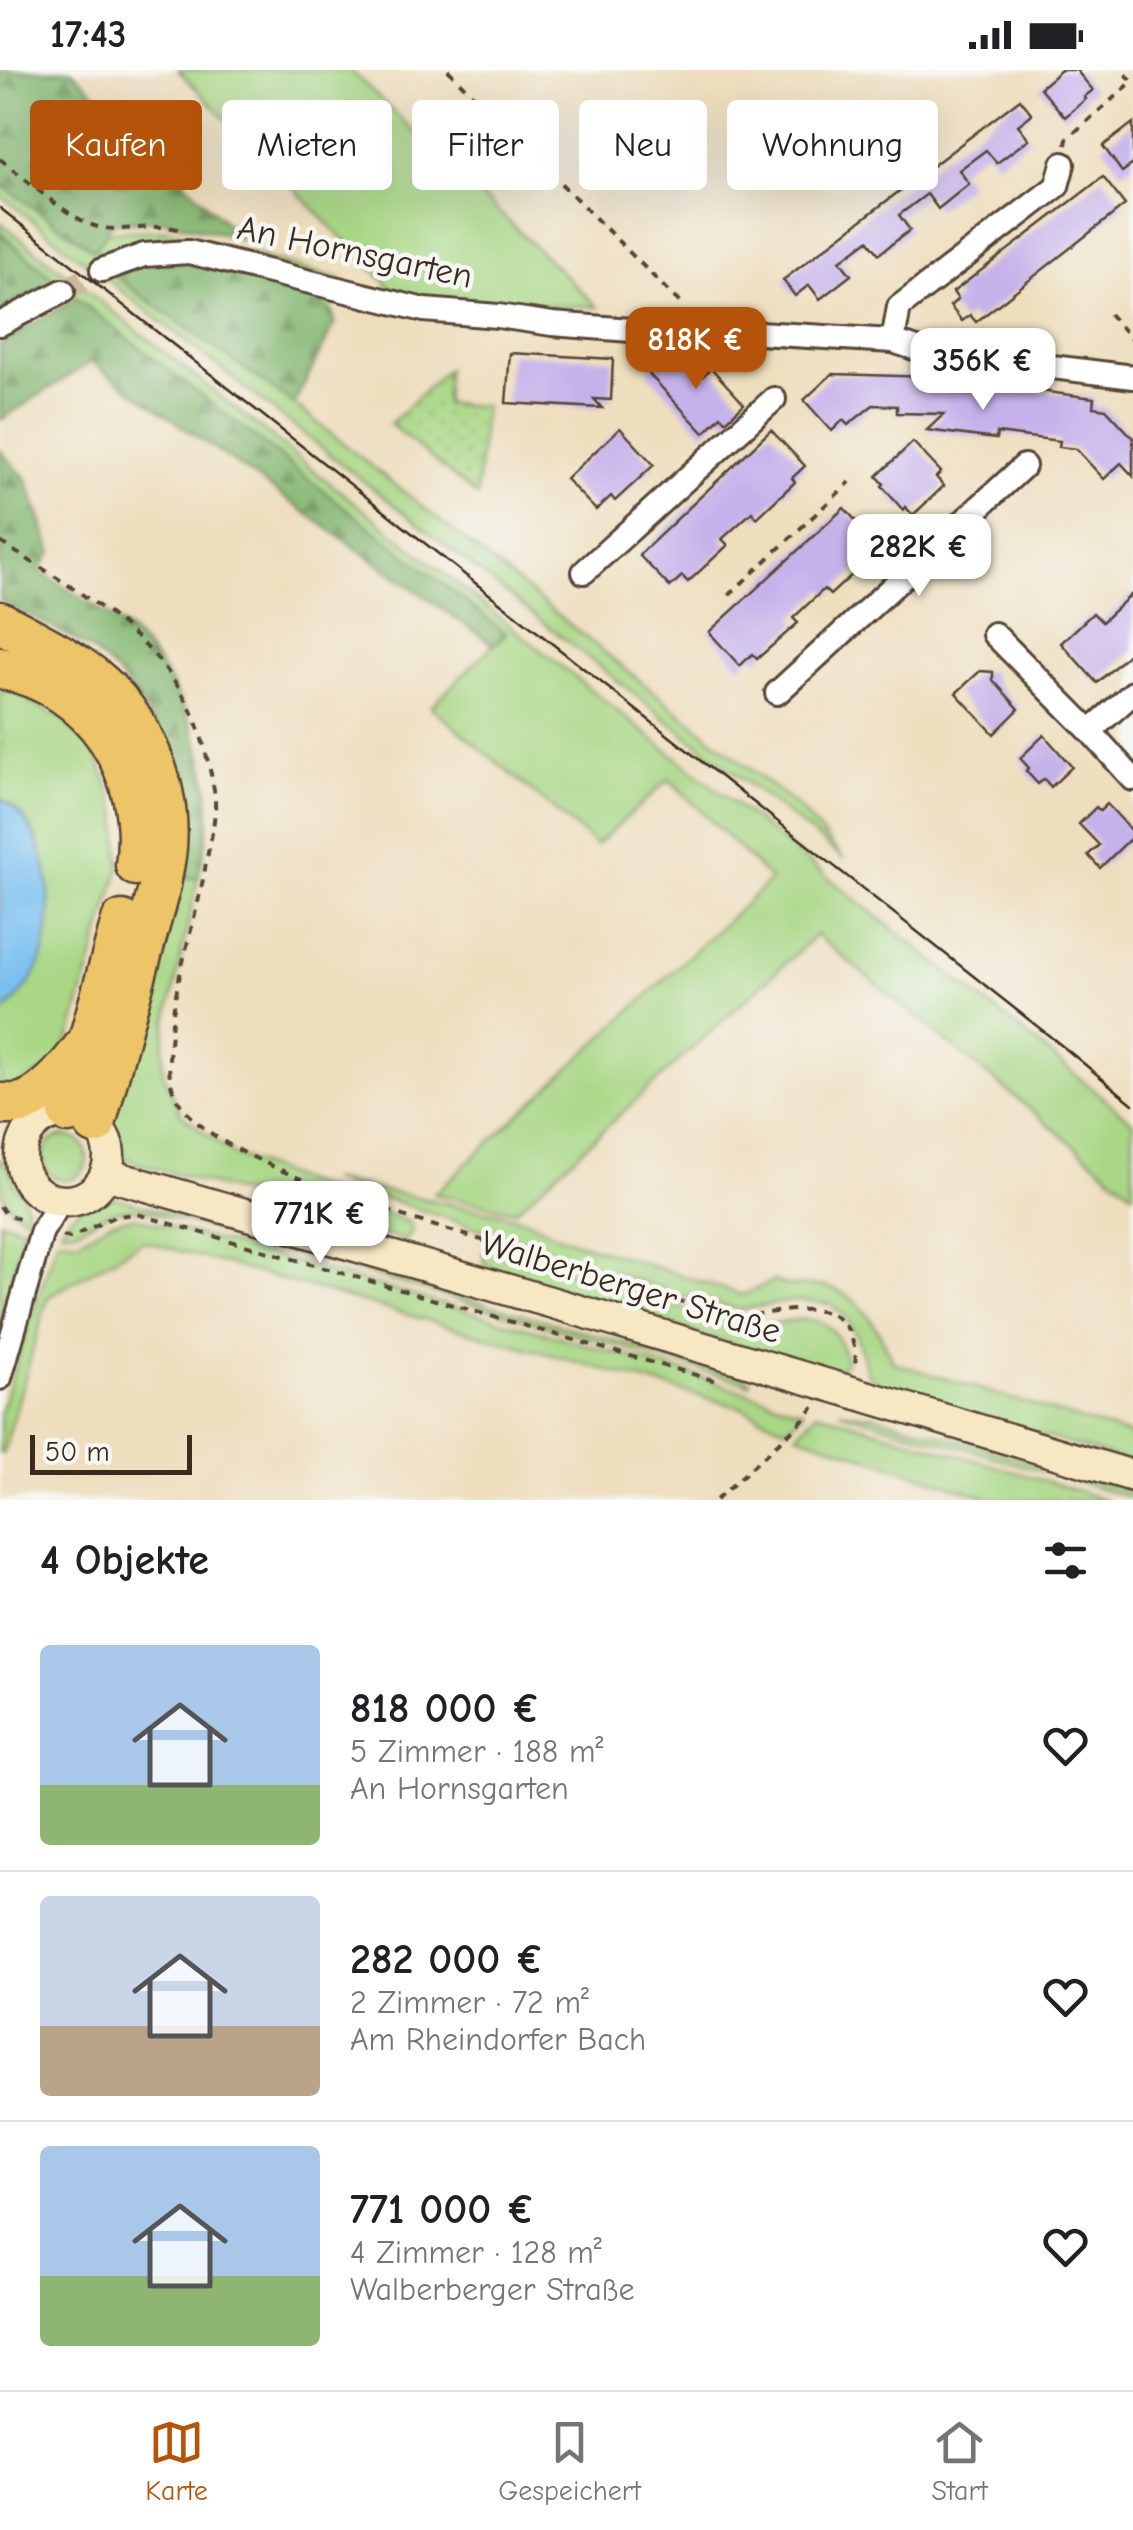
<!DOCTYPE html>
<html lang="de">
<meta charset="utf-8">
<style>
:root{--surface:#fff;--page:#f6f6f6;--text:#202124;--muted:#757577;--line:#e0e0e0;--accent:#b45309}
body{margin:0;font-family:"Comic Neue",sans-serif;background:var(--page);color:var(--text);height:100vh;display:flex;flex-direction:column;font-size:38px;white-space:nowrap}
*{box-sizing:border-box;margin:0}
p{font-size:32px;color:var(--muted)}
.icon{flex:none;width:55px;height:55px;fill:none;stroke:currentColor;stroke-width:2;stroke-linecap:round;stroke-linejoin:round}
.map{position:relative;height:1430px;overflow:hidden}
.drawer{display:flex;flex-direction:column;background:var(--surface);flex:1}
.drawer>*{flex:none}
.banner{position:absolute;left:30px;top:30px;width:1075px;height:90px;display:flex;gap:20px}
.scale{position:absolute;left:30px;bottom:25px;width:162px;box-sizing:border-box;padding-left:10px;border:5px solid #3b2a1e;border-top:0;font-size:28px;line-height:35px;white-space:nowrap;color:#3b2a1e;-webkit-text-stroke:8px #f6f6f2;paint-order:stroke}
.price{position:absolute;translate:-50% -85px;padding:0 22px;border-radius:20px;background:#fff;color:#222;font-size:32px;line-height:65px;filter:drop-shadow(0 2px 5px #0008)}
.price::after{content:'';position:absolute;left:50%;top:60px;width:30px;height:22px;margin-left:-15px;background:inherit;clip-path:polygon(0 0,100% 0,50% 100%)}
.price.selected{background:var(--accent);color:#fff}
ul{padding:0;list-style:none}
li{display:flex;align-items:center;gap:30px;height:250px;padding:0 40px}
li+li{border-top:2px solid var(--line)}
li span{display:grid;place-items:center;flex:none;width:280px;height:200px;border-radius:10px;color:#555}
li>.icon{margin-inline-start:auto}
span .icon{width:120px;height:120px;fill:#fffc;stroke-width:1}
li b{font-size:42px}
h2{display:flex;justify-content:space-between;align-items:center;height:120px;padding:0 40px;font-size:42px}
.chip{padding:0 35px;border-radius:10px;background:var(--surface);box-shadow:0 10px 40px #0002;font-size:35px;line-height:90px}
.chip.selected{background:var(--accent);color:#fff}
.status{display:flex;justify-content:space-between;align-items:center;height:70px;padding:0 50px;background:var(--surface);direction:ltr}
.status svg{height:28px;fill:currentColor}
.tab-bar{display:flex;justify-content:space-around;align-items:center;height:140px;border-top:2px solid var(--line);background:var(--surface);font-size:28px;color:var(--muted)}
.tab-bar a{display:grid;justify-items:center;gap:5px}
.tab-bar .selected{color:var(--accent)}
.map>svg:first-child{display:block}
</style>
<div class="status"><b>17:43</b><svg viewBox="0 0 49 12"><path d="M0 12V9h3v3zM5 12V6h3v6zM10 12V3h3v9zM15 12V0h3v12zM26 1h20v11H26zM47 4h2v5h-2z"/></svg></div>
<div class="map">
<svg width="1133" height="1430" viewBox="0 0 1133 1430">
<defs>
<pattern id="forest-firs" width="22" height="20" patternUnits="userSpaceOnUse" patternTransform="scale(2.5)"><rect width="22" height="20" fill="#86b872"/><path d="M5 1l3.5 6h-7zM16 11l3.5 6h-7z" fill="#6f965d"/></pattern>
<pattern id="park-dots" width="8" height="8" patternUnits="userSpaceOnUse" patternTransform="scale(2.5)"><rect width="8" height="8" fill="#a9d785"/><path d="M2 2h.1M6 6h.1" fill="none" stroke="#92b972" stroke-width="1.8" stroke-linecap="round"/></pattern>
</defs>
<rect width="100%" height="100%" fill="#f6f6f2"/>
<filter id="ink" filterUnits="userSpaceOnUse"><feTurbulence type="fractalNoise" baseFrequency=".01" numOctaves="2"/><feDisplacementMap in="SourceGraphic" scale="20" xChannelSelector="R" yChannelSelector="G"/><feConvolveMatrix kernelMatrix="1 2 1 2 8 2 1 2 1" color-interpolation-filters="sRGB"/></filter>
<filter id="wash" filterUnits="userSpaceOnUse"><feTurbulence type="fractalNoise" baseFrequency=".0048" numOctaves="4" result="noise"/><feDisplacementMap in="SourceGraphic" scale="40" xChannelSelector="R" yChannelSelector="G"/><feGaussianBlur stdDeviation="2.25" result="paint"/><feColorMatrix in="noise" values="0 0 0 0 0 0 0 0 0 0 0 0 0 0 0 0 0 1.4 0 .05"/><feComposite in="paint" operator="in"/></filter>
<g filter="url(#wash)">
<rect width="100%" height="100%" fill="#eedebe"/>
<g fill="#a9d785" stroke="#728052" stroke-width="2.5">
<path d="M178,0H350L598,237L402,229Z"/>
<path d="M0,114L95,181L106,162L167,160L344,210L304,204L185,168H158L128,175L95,191L108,202L328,224L335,253L317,224L114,206L294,334L799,738L844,789L0,125Z"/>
<path d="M0,152L1018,958L1133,1052V1123L816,865L515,1141L434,1124L771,810L669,709L596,775L431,637L505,563L76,228L0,162Z"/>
<path d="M0,620L15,623L60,648L97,685L118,744L120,796L70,966L57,995L0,1024Z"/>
<path d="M180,806L198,809L167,951L163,979V1005L181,1044L234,1085L410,1153L412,1162L406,1171L134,1092L119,1083L104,1054Z"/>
<circle cx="65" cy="1088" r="22"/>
<path d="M0,1089C14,1101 9,1105 17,1117C25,1130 27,1133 28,1149C0,1134 0,1124 0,1089Z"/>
<path d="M330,1110L525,1149L558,1166L742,1225L774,1211C795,1220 800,1214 821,1216C860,1220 880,1262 894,1293L1133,1366V1393L888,1319L868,1305L857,1267L845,1246L830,1234L799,1230L740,1240L686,1227Z"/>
<path d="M113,1127L479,1232L740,1305L751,1312L750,1314L143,1140C128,1138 115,1140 101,1146C86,1154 79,1163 61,1160C69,1140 93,1129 113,1127Z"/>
<path d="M135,1147L691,1304L804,1341L787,1359L742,1338L143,1171L48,1227L3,1384L0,1383V1342L58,1168L77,1171L112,1151Z"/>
<path d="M0,1151L24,1157L0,1259Z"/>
<path d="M491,1176L726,1252C734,1254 743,1256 750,1256C796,1253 834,1231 846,1293L833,1302L724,1272L485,1195L483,1184Z"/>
<path d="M839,1341L873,1345L1133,1421V1428Z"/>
<path d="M817,1342L1108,1430H994L797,1364Z"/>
</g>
<g fill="url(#forest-firs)" stroke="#607148" stroke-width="2.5">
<path d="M0,0H72L241,168L159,150L112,153L95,181L0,114Z"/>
<path d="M0,163L57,212L0,239Z"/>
<path d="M146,192L196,193L317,224L335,253L294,334L114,206Z"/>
<path d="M76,228L506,563L494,575L91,292L0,350V274Z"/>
<path d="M0,380L27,410L52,482L39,501C67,519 97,536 123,556C172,596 209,678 209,740C209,763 203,787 198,809L180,806C184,776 189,741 181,713C167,664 125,602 83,575C57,558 27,545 0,530Z"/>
</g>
<path fill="url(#park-dots)" stroke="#728052" stroke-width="2.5" d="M447,299L445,334L484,336L477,426L390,354Z"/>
<path fill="#79bff0" stroke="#5a7487" stroke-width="2.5" d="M0,728C50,756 56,831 44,882C37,907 19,929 0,945Z"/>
<g id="blocks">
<g fill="#c6b2eb">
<path d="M1061,0H1076L1093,20L1084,27L1086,29L1065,47L1040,18Z"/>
<path d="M1020,29L1032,44L1018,55L1029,69L997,93L986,80L959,100L969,114L938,139L927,124L899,145L910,160L879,184L868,170L840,191L851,205L820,229L809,215L795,226L783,210Z"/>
<path d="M1133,53V94L1122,102L1103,76Z"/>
<path d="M1103,107L1125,135L976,252L970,245L962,251L950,236L958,229L953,222Z"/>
<path d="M510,283L613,289L611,330L594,329L602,338L506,333Z"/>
<path d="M650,291L692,294L703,306L711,298L744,334L726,351L721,346L704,363L649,304Z"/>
<path d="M832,304L932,307L1094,328L1093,337L1106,339L1133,368V406L1121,393L1104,409L1076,379L1059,377L1060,371L997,363L996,369L927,360L944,344L897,343V336L873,335L848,355L843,350L832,361L804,330Z"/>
<path d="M620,358L654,395L615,431L611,426L596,440L566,409Z"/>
<path d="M771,360L805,396L792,408L795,412L757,448L752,442L722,469L728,475L688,512L682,506L670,517L639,485Z"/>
<path d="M913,372L941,402L936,407L944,416L913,445L905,437L903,440L882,416L884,414L877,406Z"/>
<path d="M844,438L875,471L861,484L867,491L830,525L824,519L793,548L798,553L757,589L752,584L740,596L709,562Z"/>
<path d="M1133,523V580L1097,613L1061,573L1093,543L1102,552Z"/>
<path d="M980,601L993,602V610L1019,639L994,664L956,623Z"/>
<path d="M1044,665L1072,697L1051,717L1044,709L1038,714L1026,701L1029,698L1020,688Z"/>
<path d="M1107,734L1133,762V766L1100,798L1088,785L1099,775L1079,754L1096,737L1100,741Z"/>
</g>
</g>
</g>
<g filter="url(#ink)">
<use href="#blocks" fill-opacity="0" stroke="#564536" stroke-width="2.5"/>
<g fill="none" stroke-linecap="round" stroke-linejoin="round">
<path stroke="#caba9e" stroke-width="22" stroke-dasharray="22 11" stroke-linecap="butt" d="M63,221L102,200"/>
<defs>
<g id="street">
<path d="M102,200L144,185L189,182L424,240L498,246L552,254L644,261L707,260L893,271L923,281L1133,307"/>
<path d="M0,254L63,221"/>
<path d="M893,271L899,237L1057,116L1063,94"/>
<path d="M584,502L774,329"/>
<path d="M994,564L1090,661L1133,709"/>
<path d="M777,623L1024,396"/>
<path d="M1090,661L1133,623"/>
<path d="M0,1308L42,1161L61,1131"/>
</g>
<g id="secondary">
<circle cx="65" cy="1087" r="44"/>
<path d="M106,1104L550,1232L1133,1406"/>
</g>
<g id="highway">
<path d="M0,552C31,569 65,585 93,607C142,646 171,715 166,777C165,790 162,803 160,815L95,1054"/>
<path d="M0,598C94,615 149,703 136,795"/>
<path d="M0,1034C7,1034 18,1035 25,1032C47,1024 71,995 84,977"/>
<path d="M69,1043L122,851"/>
</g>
</defs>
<use href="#street" stroke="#564536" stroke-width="28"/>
<use href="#secondary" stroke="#564536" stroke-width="35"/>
<use href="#highway" stroke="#564536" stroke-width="45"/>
<g stroke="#564536" stroke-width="4" stroke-dasharray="8 8" stroke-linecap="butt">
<path d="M448,0L685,238"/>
<path d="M1066,75L1067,69L1133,11L1121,0"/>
<path d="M0,89C26,109 68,149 98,157C124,163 152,153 178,159"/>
<path d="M1109,244L1133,270"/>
<path d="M0,472C86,527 178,573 205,680C210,700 216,720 215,740C214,759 208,780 205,799C195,854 175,907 171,962C169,985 165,1015 181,1035C205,1066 240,1081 274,1097C347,1131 425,1153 502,1176C576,1199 651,1222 725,1245C736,1245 747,1246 758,1244C792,1241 842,1227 853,1273C855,1283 857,1288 854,1297"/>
<path d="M729,525L850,412"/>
<path d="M0,1136L6,1145L22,1150"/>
<path d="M63,1166L70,1168L115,1146L137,1144L720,1312"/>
<path d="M716,1430L799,1354L814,1337"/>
</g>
<use href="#street" stroke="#fff" stroke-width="22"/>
<use href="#secondary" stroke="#f8e7c3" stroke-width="30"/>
<use href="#highway" stroke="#eec469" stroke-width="40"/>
<path stroke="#3b2a1e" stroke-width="2.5" d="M0,138L1066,979L1133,1034"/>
</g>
</g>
<g text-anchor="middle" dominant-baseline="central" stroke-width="9" stroke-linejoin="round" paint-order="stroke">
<g font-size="35" fill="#3b2a1e" stroke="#f6f6f2">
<text transform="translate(355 182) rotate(12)">An Hornsgarten</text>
<text transform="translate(631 1217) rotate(17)">Walberberger Straße</text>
</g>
</g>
</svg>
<div class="scale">50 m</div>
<b class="price selected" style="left:696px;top:322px">818K €</b>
<b class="price" style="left:983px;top:343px">356K €</b>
<b class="price" style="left:919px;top:529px">282K €</b>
<b class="price" style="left:320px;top:1196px">771K €</b>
<div class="banner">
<a class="chip selected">Kaufen</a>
<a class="chip">Mieten</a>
<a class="chip">Filter</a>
<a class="chip">Neu</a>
<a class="chip">Wohnung</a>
</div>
</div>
<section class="drawer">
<h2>4 Objekte<svg class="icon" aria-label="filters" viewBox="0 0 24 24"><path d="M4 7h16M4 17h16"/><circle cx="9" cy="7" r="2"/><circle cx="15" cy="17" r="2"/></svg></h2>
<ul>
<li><span style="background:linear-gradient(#a9c7e8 70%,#8fb573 0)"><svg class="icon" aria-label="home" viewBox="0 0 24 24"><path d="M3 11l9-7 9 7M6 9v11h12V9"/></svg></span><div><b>818 000 €</b><p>5 Zimmer · 188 m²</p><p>An Hornsgarten</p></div><svg class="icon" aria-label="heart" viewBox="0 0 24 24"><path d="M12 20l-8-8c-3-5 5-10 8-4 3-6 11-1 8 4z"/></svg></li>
<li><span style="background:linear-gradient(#c9d6e8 65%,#b9a48a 0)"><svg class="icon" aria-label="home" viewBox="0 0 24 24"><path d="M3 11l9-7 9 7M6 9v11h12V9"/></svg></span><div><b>282 000 €</b><p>2 Zimmer · 72 m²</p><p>Am Rheindorfer Bach</p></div><svg class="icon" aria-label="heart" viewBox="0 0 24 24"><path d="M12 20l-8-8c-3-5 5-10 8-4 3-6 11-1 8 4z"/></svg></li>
<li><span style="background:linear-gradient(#a9c7e8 65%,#8fb573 0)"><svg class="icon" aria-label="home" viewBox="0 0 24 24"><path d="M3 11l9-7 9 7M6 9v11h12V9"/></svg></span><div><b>771 000 €</b><p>4 Zimmer · 128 m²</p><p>Walberberger Straße</p></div><svg class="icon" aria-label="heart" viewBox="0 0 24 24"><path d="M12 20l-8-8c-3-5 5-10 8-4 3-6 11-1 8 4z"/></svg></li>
</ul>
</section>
<nav class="tab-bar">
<a class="selected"><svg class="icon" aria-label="map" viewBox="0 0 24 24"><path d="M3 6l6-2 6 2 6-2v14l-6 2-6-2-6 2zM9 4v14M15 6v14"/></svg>Karte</a>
<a><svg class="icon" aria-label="saved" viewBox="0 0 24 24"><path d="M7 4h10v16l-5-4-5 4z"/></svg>Gespeichert</a>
<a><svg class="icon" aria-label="home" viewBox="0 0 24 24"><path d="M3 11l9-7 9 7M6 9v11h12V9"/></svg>Start</a>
</nav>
